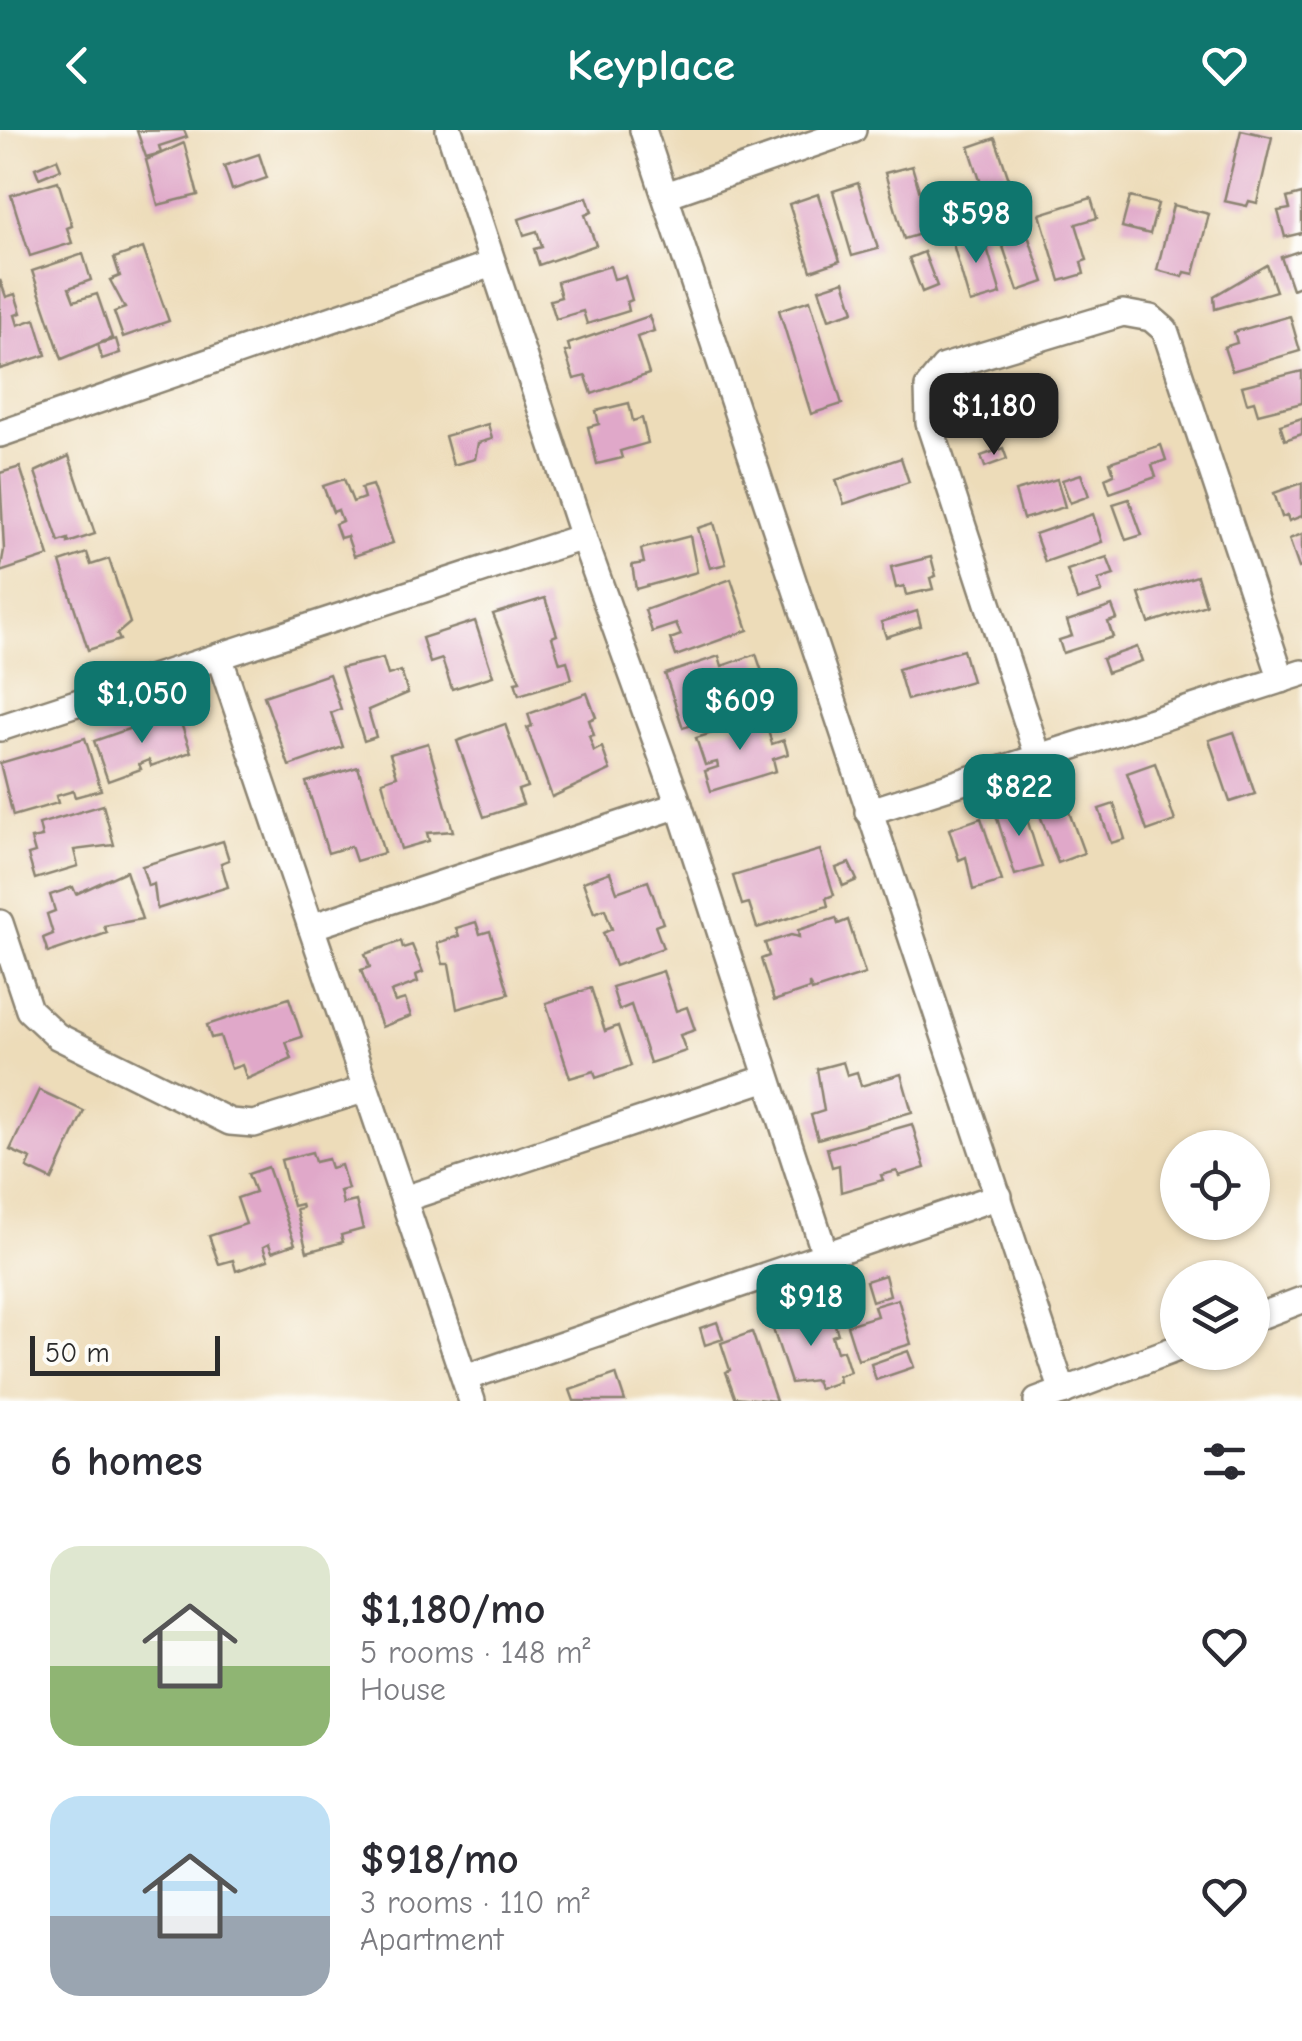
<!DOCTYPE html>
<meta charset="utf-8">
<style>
:root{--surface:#fff;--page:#f7f7f7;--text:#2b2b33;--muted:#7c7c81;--accent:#0f766e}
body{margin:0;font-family:"Comic Neue",sans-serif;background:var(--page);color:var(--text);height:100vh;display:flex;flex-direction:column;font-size:38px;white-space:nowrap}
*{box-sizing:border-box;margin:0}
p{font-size:32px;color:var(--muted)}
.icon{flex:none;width:55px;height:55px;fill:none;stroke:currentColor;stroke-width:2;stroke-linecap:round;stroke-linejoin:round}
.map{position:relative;height:1271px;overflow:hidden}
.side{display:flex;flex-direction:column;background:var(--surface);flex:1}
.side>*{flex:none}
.controls{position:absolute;left:1160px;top:1000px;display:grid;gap:20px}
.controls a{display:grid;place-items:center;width:110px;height:110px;border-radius:50%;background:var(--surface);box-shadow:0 2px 8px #0004;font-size:50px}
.scale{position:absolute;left:30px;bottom:25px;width:190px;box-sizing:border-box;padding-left:10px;border:5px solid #2b2b2b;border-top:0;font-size:28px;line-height:35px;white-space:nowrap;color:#2b2b2b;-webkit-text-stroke:8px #fdfcf7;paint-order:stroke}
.price{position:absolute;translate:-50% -85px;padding:0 22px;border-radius:20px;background:var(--accent);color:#fff;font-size:32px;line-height:65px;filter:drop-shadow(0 2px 5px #0008)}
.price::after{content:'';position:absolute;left:50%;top:60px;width:30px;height:22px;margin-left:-15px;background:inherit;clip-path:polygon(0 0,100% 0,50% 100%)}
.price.current{background:#222;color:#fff}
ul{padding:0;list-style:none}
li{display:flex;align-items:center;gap:30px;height:250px;padding:0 50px}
li span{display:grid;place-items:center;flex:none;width:280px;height:200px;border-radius:30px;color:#555}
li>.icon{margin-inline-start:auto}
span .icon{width:120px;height:120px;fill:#fffc;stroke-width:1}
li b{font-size:42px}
h2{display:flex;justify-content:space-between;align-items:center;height:120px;padding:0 50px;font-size:42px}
header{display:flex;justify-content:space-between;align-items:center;height:130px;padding:0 50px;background:var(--accent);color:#fff;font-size:45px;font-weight:600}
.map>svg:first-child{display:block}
</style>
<header><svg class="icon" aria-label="back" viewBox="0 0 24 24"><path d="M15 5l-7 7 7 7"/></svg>Keyplace<svg class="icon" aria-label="heart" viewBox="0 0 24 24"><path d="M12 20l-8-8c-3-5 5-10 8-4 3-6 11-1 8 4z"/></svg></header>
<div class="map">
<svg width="1302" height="1271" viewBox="0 0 1302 1271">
<rect width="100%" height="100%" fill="#fdfcf7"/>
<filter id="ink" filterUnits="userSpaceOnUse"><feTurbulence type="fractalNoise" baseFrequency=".01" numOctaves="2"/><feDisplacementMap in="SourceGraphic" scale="20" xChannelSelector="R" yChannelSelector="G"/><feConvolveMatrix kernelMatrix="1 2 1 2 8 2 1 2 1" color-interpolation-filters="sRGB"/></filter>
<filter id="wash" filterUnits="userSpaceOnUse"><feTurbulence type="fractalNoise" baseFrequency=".0048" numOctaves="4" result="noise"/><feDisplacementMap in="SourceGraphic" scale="40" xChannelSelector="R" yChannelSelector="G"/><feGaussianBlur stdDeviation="2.25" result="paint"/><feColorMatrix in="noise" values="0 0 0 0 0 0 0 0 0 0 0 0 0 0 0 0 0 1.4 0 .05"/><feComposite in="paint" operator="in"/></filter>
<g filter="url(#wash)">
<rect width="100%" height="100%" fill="#eddcb9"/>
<g id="blocks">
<g fill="#e0a8c9">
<path d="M184,0L187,7L159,16L161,23L146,27L137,1Z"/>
<path d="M1241,0L1272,7L1257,73L1249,71L1247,76L1224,71Z"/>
<path d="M995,8L1017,73L990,81L969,17Z"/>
<path d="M184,13L198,65L158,75L146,30Z"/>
<path d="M259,24L267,48L232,60L224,36Z"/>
<path d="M57,29L61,39L39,48L35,38Z"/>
<path d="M912,36L931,101L904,109L885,43Z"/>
<path d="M58,51L72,96L67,98L72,113L30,126L11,65Z"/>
<path d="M858,53L878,119L852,126L833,61Z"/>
<path d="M818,64L840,131L811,141L789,74Z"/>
<path d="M1302,64V103L1285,107L1278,81L1290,79L1287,68Z"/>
<path d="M587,67L592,82L585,85L596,115L539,135L534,119L542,117L537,101L524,105L519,89Z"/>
<path d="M1130,67L1158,74L1150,104L1122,97Z"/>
<path d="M1091,68L1097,88L1076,94L1087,130L1081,132L1084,144L1060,151L1040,84Z"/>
<path d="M1173,75L1209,84L1194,144L1185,142L1183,147L1157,140Z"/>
<path d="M1023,91L1044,152L1018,161L997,99Z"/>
<path d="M981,98L1001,164L970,173L951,107Z"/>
<path d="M143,118L169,191L123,207L114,182L125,178L110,150L120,146L114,128Z"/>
<path d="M1302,120V155L1292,159L1281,127Z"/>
<path d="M924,122L937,156L922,162L909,128Z"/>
<path d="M83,124L91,150L69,158L74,171L97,164L112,208L62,229L32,141Z"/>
<path d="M1267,135L1276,161L1215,179L1214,166Z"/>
<path d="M610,136L614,149L625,146L632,170L627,172L629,181L587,194L583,181L556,189L550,170L561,167L557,152Z"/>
<path d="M0,150L6,167L15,164L21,183L15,185L18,195L35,189L46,225L0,239Z"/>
<path d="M844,151L854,181L829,189L819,159Z"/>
<path d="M810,170L842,274L811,284L779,180Z"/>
<path d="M649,186L654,201L637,207L649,244L592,264L586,246L574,249L565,222L570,221L568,214Z"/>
<path d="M1290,186L1300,221L1232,241L1224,217L1237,213L1234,202Z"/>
<path d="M116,209L120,223L102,229L98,214Z"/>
<path d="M1302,241V273L1258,284L1254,271L1247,273L1242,256Z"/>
<path d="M629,273L633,291L642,288L648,313L620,321L622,328L597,334L588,297L599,294L596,281Z"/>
<path d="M1302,288V304L1285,310L1280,295Z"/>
<path d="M488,294L492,309L478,313L475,329L453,335L445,306Z"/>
<path d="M1161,315L1166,330L1152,335L1156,347L1110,363L1105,348L1114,344L1110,332Z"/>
<path d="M1003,318L1007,329L985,337L981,326Z"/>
<path d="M69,326L95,404L68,413V409L59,412L35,342Z"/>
<path d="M901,328L909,352L844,374L836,350Z"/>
<path d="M20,337L49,426L0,442L4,420L0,343Z"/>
<path d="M1081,344L1089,366L1070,373L1062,350Z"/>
<path d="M344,349L353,372L364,368L361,358L372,355L393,413L354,426L347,406L340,408L335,394L342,391L338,380L333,382L323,356Z"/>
<path d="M1057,349L1065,377L1023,389L1015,361Z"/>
<path d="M1302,353V386L1289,391L1287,385L1282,387L1274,363Z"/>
<path d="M1129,369L1142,405L1126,410L1113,374Z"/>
<path d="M1093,384L1102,412L1045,432L1035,404Z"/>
<path d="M714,393L726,434L710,438L698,398Z"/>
<path d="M1302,404V437L1299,438L1289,409Z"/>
<path d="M690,406L697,442L636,459L632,435L644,433L641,419Z"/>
<path d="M87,423L91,435L109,429L130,493L117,504L120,510L88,520L60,432Z"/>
<path d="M931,427L936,446L930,448L933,459L906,465L904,456L896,458L891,437Z"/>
<path d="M1107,427L1114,445L1098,450L1102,462L1077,470L1067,440Z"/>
<path d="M1197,446L1206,475L1149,493L1139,464Z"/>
<path d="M731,449L748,500L676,526L670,509L681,505L676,494L652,502L645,480Z"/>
<path d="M545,468L557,505L552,507L560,533L567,531L572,549L519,565L515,552L520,551L493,484Z"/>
<path d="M1112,476L1117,489L1108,492L1113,507L1063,523L1059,510L1072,506L1067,491Z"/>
<path d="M917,481L921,496L886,507L881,492Z"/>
<path d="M475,491L493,546L452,559L442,529L430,533L422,508Z"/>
<path d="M1137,517L1142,531L1107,543L1102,529Z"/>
<path d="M963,520L972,551L907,570L898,539Z"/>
<path d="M756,524L771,568L683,598L665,544L719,526L722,536Z"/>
<path d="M383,528L388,545L401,541L408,563L368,580L376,607L364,611L341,538Z"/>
<path d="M329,544L341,579L331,583L343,617L289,636L264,566Z"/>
<path d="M587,563L596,587L589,590L594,605L589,606L594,621L602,617L610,640L552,667L527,598L532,596L528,584Z"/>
<path d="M177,582L191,622L151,636L149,630L139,634L141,639L108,651L94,611Z"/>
<path d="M769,585L773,595L767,597L772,614L784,610L788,624L773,629L776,641L711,661L705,641L718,637L717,632L705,635L696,608Z"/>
<path d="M505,594L527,657L518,660L523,674L484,687L457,611Z"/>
<path d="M1234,602L1255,664L1230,672L1209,610Z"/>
<path d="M85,608L101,660L75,667L73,661L56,666L58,673L13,686L0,633Z"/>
<path d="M428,613L453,701L427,703L429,711L401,719L382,651L397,646L390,624Z"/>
<path d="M1155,633L1175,691L1147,701L1127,643Z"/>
<path d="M358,637L384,723L356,731L351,716L328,723L306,652Z"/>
<path d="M1065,671L1084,723L1058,733L1038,680Z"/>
<path d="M1022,673L1042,737L1015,745L995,682Z"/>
<path d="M1114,674L1125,709L1111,713L1099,679Z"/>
<path d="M103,675L114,715L74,720L78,736L35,749L28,725L35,723L31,709L42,707L39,694Z"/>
<path d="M981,688L1002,751L973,760L966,727L959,730L949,699Z"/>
<path d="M223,711L229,730L221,733L228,757L157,779L154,754L148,756L142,736Z"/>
<path d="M820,720L834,765L826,768L828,776L757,798L749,773L742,775L733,746Z"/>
<path d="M849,733L857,750L843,756L836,738Z"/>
<path d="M126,741L142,789L104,796L107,803L48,823L43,808L53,804L47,784L55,781L50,765L73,757L76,764Z"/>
<path d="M610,742L617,762L648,751L663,793L655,796L663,818L615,836L603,803L612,799L605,779L594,783L583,752Z"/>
<path d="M836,788L838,794L848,790L865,844L812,861L809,853V859L774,871L761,829L769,826L765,813L791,805L799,807L798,800Z"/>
<path d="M476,792L480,804L490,801L509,864L457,879L449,834H443L437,813L459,806L456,798Z"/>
<path d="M401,811L403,818L412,815L423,842L416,845L418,852L391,862L395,872L405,869L411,886L382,897L361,840L370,837L365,824Z"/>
<path d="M663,841L676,881L687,877L695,900L680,905L686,921L650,933L631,875L619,880L612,857Z"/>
<path d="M591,858L605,901L618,896L631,936L596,948L594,941L570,948L546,873Z"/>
<path d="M289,868L302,907L286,912L292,929L247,949L242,935L231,939L220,906L211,908L207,895Z"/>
<path d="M843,932L847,945L857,942L861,956L901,944L912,982L818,1009L811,985L824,981L817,939Z"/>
<path d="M39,960L84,981L52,1050L27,1038L31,1029L10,1020Z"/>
<path d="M912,994L925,1038L899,1046L897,1041L881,1045L883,1050L841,1062L839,1035L832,1037L827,1018Z"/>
<path d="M312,1022L315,1032L328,1029L331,1038L341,1035L348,1059L340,1061L343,1074L356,1071L363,1099L341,1105L343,1112L307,1122L296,1079L302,1078L301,1074L293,1076L281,1030Z"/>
<path d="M268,1037L295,1114L272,1122L269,1114L263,1117L268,1130L236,1141L233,1130L219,1134L209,1106L246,1094L237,1068L255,1062L248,1044Z"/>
<path d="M885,1145L890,1165L872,1171L866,1151Z"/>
<path d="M898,1169L911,1214L858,1230L847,1195L877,1186L874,1176Z"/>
<path d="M829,1177L838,1204L832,1206L837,1222L843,1220L850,1242L838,1246L839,1252L819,1259L816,1250L791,1253L772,1196Z"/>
<path d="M717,1192L723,1209L705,1215L700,1198Z"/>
<path d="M752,1202L776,1271L735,1267L726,1242L730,1240L721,1213Z"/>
<path d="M908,1221L914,1237L876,1250L871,1234Z"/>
<path d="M616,1244L625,1271H574L570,1260Z"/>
</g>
</g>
</g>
<g filter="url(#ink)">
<use href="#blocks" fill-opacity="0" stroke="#8c8472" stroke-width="2.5"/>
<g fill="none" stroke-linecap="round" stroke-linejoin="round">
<defs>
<g id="minor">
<path d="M449,0L583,407L679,675L825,1124"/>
<path d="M643,0L1063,1262"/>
<path d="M666,65L853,0"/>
<path d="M0,304L492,134"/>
<path d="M219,526L472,1271"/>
<path d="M0,598L583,407"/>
<path d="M1039,629L929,293L928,257L944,237L1123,183L1151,188L1165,200L1282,550"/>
<path d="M868,682L1302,543"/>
<path d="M0,793L29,880L57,906L230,992L254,994L363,960"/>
<path d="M311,797L679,675"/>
<path d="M404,1069L767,948"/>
<path d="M1252,1189L1302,1170"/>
<path d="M465,1248L999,1066"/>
<path d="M1037,1271L1178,1218"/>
</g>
</defs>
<use href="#minor" stroke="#8c8472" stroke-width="30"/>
<use href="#minor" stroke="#fff" stroke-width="25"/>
</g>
</g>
</svg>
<div class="controls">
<a><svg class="icon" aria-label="locate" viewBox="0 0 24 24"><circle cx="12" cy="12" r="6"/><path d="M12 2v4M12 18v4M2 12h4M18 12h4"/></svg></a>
<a><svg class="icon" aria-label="layers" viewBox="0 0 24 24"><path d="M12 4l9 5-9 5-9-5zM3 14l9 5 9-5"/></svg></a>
</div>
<div class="scale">50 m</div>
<b class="price" style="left:976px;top:136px">$598</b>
<b class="price current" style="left:994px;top:328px">$1,180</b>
<b class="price" style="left:142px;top:616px">$1,050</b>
<b class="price" style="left:740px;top:623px">$609</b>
<b class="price" style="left:1019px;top:709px">$822</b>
<b class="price" style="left:811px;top:1219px">$918</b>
</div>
<section class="side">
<h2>6 homes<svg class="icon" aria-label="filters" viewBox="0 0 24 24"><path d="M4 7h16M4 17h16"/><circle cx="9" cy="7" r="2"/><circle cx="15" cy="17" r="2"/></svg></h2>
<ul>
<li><span style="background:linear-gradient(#dfe7d0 60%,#8fb573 0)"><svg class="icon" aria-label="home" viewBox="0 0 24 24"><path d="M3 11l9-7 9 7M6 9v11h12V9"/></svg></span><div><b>$1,180/mo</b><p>5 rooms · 148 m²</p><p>House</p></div><svg class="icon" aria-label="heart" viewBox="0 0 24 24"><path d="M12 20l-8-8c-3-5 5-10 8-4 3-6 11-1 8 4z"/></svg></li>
<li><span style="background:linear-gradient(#bfe0f5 60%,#9aa5b1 0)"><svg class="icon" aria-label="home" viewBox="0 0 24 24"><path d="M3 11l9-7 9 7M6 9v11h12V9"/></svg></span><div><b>$918/mo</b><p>3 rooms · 110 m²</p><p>Apartment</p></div><svg class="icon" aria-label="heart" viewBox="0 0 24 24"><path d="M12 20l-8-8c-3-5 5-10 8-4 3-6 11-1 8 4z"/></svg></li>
</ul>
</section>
